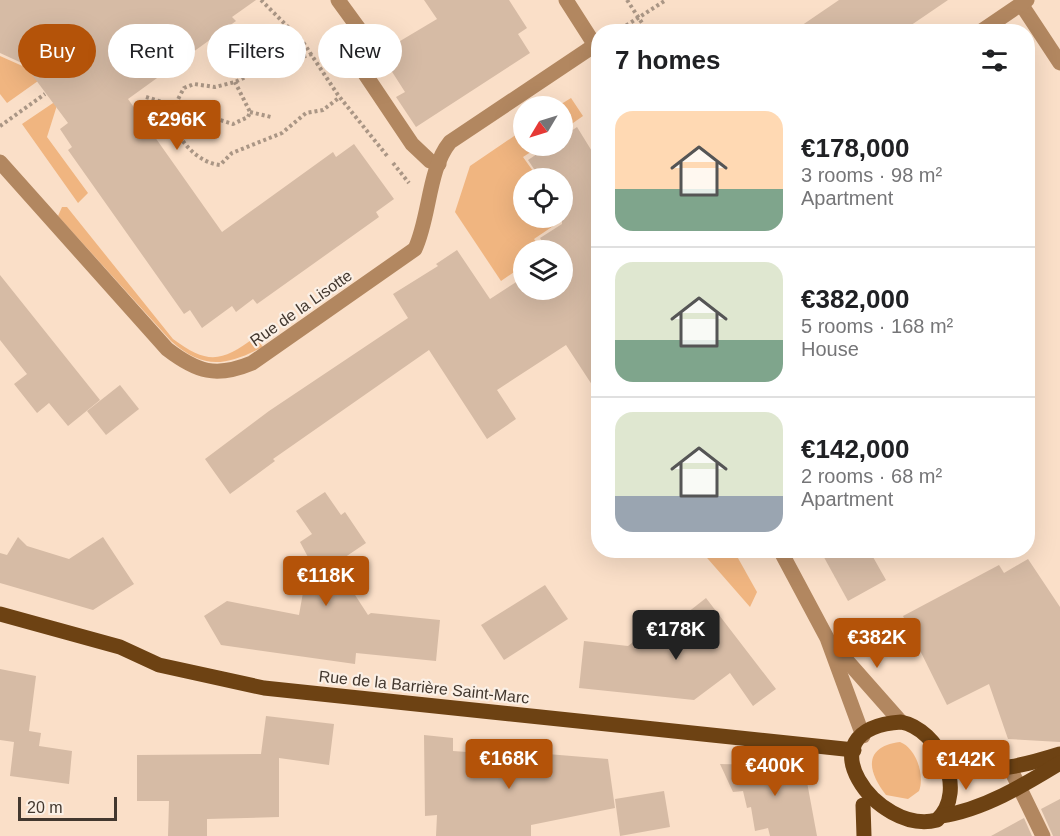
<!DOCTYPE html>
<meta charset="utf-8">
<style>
:root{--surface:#fff;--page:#f2f2f2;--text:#202124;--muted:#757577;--line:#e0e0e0;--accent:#b45309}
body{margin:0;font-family:Helvetica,sans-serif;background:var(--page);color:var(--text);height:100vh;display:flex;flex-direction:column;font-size:22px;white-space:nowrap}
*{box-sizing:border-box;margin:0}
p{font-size:20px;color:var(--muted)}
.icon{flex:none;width:33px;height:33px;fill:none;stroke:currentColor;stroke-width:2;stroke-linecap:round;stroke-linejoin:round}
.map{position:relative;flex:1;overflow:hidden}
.panel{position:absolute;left:591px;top:24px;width:444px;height:534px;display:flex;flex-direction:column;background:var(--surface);border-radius:24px;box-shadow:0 6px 24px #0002}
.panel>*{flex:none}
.banner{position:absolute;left:18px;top:24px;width:483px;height:54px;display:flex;gap:12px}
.needle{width:39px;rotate:232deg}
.fabs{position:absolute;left:513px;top:96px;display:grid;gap:12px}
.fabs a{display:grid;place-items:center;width:60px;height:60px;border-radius:50%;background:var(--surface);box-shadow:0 6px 24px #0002;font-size:30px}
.scale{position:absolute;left:18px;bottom:15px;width:99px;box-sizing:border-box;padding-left:6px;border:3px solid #42372e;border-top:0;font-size:16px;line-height:21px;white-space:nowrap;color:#42372e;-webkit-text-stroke:4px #fbf0e6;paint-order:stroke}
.price{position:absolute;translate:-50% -51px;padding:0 14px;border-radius:6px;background:var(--accent);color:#fff;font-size:20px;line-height:39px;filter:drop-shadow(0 2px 3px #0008)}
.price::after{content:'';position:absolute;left:50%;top:36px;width:18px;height:14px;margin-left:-9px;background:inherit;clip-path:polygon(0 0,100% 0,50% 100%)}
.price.current{background:#222;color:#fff}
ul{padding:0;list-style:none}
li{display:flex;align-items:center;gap:18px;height:150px;padding:0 24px}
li+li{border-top:2px solid var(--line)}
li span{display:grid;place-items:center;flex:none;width:168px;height:120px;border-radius:18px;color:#555}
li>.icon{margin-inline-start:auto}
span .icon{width:72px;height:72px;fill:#fffc;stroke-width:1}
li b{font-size:26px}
h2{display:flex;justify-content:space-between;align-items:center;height:72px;padding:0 24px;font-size:26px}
.chip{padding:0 21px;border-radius:27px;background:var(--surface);box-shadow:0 6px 24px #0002;font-size:21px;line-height:54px}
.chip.current{background:var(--accent);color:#fff}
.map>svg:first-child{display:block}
</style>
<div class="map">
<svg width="1060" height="836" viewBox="0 0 1060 836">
<rect width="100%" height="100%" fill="#fadfc8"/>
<g fill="#f0b580">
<path d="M0,56L45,76L7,103L0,94Z"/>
<path d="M571,98L583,116L563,130L562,106H558Z"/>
<path d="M59,99L47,137L88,193L78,203L22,124Z"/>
<path d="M523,130L524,146H540L523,157L538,178H524V218H565L534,239L541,250H524L523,266L501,281L455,212L470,166Z"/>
<path d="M62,207H67L173,339C208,365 222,362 255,337L263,347C225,366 204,370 171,341L58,216Z"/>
<path d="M701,551H734L757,592L750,607Z"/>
<path d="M900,742C916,748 925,775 919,791L908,799L886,795C868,772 862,747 900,742Z"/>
</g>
<g fill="#d6bba5">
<path d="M0,0H256L232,17L236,21L128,99L222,232L333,152L336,157L354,144L394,199L376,212L379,217L257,304L253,299L236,312L232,306L202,328L190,310L184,314L68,150L72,147L60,129L68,123L24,64L0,53Z"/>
<path d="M424,0H509L527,28L518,34L530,53L416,127L396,97L405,92L380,53L437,19Z"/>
<path d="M839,0H948L901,32H792Z"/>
<path d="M577,127L598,161V394L566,345L497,390L516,419L487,439L429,350L273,459L275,461L230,494L205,459L269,411L408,318L393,294L438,266L436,264L457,250L490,299L524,277V290H562V250H548L540,238L562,224V178H540L528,160L549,146H562V137Z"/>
<path d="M0,275L100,400L68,426L49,403L37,413L14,384L27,374L0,340Z"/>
<path d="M120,385L139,409L106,435L87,411Z"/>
<path d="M325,492L341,515L345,512L366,543L335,564L368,615L371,613L440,620L436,661L356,653L355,664L221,645L204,616L227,601L299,615L309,559L300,542L312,534L296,511Z"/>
<path d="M18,537L27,546L69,559L103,537L134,584L93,610L0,583V553L7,555Z"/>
<path d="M820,550H869L886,580L848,601Z"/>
<path d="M1028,559L1060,607V742L1008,739L989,684L947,705L903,616L999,565L1004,573Z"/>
<path d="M545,585L568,619L504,660L481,625Z"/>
<path d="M706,598L776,689L753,706L730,673L694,700L579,688L584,641L628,646L658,623L664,631Z"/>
<path d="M0,669L36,676L29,731L41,733L39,746L72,751L69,784L10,776L14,742L0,740Z"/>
<path d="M266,716L334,724L329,765L279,758V817L207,819V836H168L169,801H137V755L261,754Z"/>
<path d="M424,735L453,738V751L523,756V752L608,759L615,808L531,825V836H436L437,815L425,816Z"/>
<path d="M720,764L804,766L817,836H770L768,828L755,831L751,807L747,808L743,791L733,792Z"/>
<path d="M664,791L670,827L620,836L615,799Z"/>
<path d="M1060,799V836H1053L1041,809Z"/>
<path d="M1024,818L1032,836H991Z"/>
</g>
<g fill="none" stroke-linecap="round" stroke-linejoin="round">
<g stroke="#aa9685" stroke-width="4" stroke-dasharray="3 3" stroke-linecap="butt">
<path d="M261,0L303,42L338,95L388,157"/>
<path d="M627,0L648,32"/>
<path d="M616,32L666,0"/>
<path d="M312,54L262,69L235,82L215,87L194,84L184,88C179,97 172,109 174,120C177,141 199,163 220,165L232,153L282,133L306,113L323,110L340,97"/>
<path d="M146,97L233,124L248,117L250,112L235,82"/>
<path d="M250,112L271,117"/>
<path d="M0,126L45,94"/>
<path d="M393,163L409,183"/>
</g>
<g stroke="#b28760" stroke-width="15">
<path d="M338,0L362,33L361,68L412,144L430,161L439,164"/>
<path d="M566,0L598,50"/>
<path d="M1021,4L1060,63"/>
<path d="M980,32L1027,0"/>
<path d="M0,162L167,349C197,372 216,378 252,363L415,249C430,217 428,169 450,142L595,45"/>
<path d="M780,550L827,638L863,736"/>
<path d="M833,645L901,722"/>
<path d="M1010,768L1043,836"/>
</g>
<g stroke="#6d4213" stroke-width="15">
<path d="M0,614L120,647L159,665L264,688L854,750"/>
<path d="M901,722C938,729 969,790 937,820C878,836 799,729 901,722Z"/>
<path d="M945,760C997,772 1009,770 1060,754"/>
<path d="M863,805L864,836"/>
<path d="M941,816C983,810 1024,785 1060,763"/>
</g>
</g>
<g text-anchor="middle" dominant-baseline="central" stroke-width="4.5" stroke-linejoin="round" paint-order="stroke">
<g font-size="16" fill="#42372e" stroke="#fbf0e6">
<text transform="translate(301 308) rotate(-35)">Rue de la Lisotte</text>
<text transform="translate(424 687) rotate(6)">Rue de la Barrière Saint-Marc</text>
</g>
</g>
</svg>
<div class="fabs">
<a><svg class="needle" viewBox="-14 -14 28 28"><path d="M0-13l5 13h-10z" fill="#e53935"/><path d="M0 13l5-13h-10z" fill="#757577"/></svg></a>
<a><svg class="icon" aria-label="locate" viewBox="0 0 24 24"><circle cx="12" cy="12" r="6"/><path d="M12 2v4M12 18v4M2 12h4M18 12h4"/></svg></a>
<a><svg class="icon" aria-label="layers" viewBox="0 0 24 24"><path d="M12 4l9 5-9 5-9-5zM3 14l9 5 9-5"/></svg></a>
</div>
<div class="scale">20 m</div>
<b class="price" style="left:177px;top:151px">€296K</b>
<b class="price" style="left:326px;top:607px">€118K</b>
<b class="price current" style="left:676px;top:661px">€178K</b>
<b class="price" style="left:877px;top:669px">€382K</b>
<b class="price" style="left:509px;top:790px">€168K</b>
<b class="price" style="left:966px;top:791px">€142K</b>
<b class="price" style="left:775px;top:797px">€400K</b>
<div class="banner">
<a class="chip current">Buy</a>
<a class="chip">Rent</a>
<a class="chip">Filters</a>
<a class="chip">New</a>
</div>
<section class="panel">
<h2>7 homes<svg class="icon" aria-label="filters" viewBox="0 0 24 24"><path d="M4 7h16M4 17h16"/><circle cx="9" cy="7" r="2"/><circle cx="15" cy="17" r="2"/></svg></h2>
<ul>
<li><span style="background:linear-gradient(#ffd9b3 65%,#7fa58c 0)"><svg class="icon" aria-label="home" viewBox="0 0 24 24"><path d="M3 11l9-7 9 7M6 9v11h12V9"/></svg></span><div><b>€178,000</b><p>3 rooms · 98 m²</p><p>Apartment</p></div></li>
<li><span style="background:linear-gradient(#dfe7d0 65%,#7fa58c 0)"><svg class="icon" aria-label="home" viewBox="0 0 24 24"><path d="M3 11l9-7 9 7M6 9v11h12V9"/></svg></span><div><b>€382,000</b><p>5 rooms · 168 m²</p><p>House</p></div></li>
<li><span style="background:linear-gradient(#dfe7d0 70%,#9aa5b1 0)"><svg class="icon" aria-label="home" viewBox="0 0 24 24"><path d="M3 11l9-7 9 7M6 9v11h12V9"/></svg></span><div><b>€142,000</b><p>2 rooms · 68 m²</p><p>Apartment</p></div></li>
</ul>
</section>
</div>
